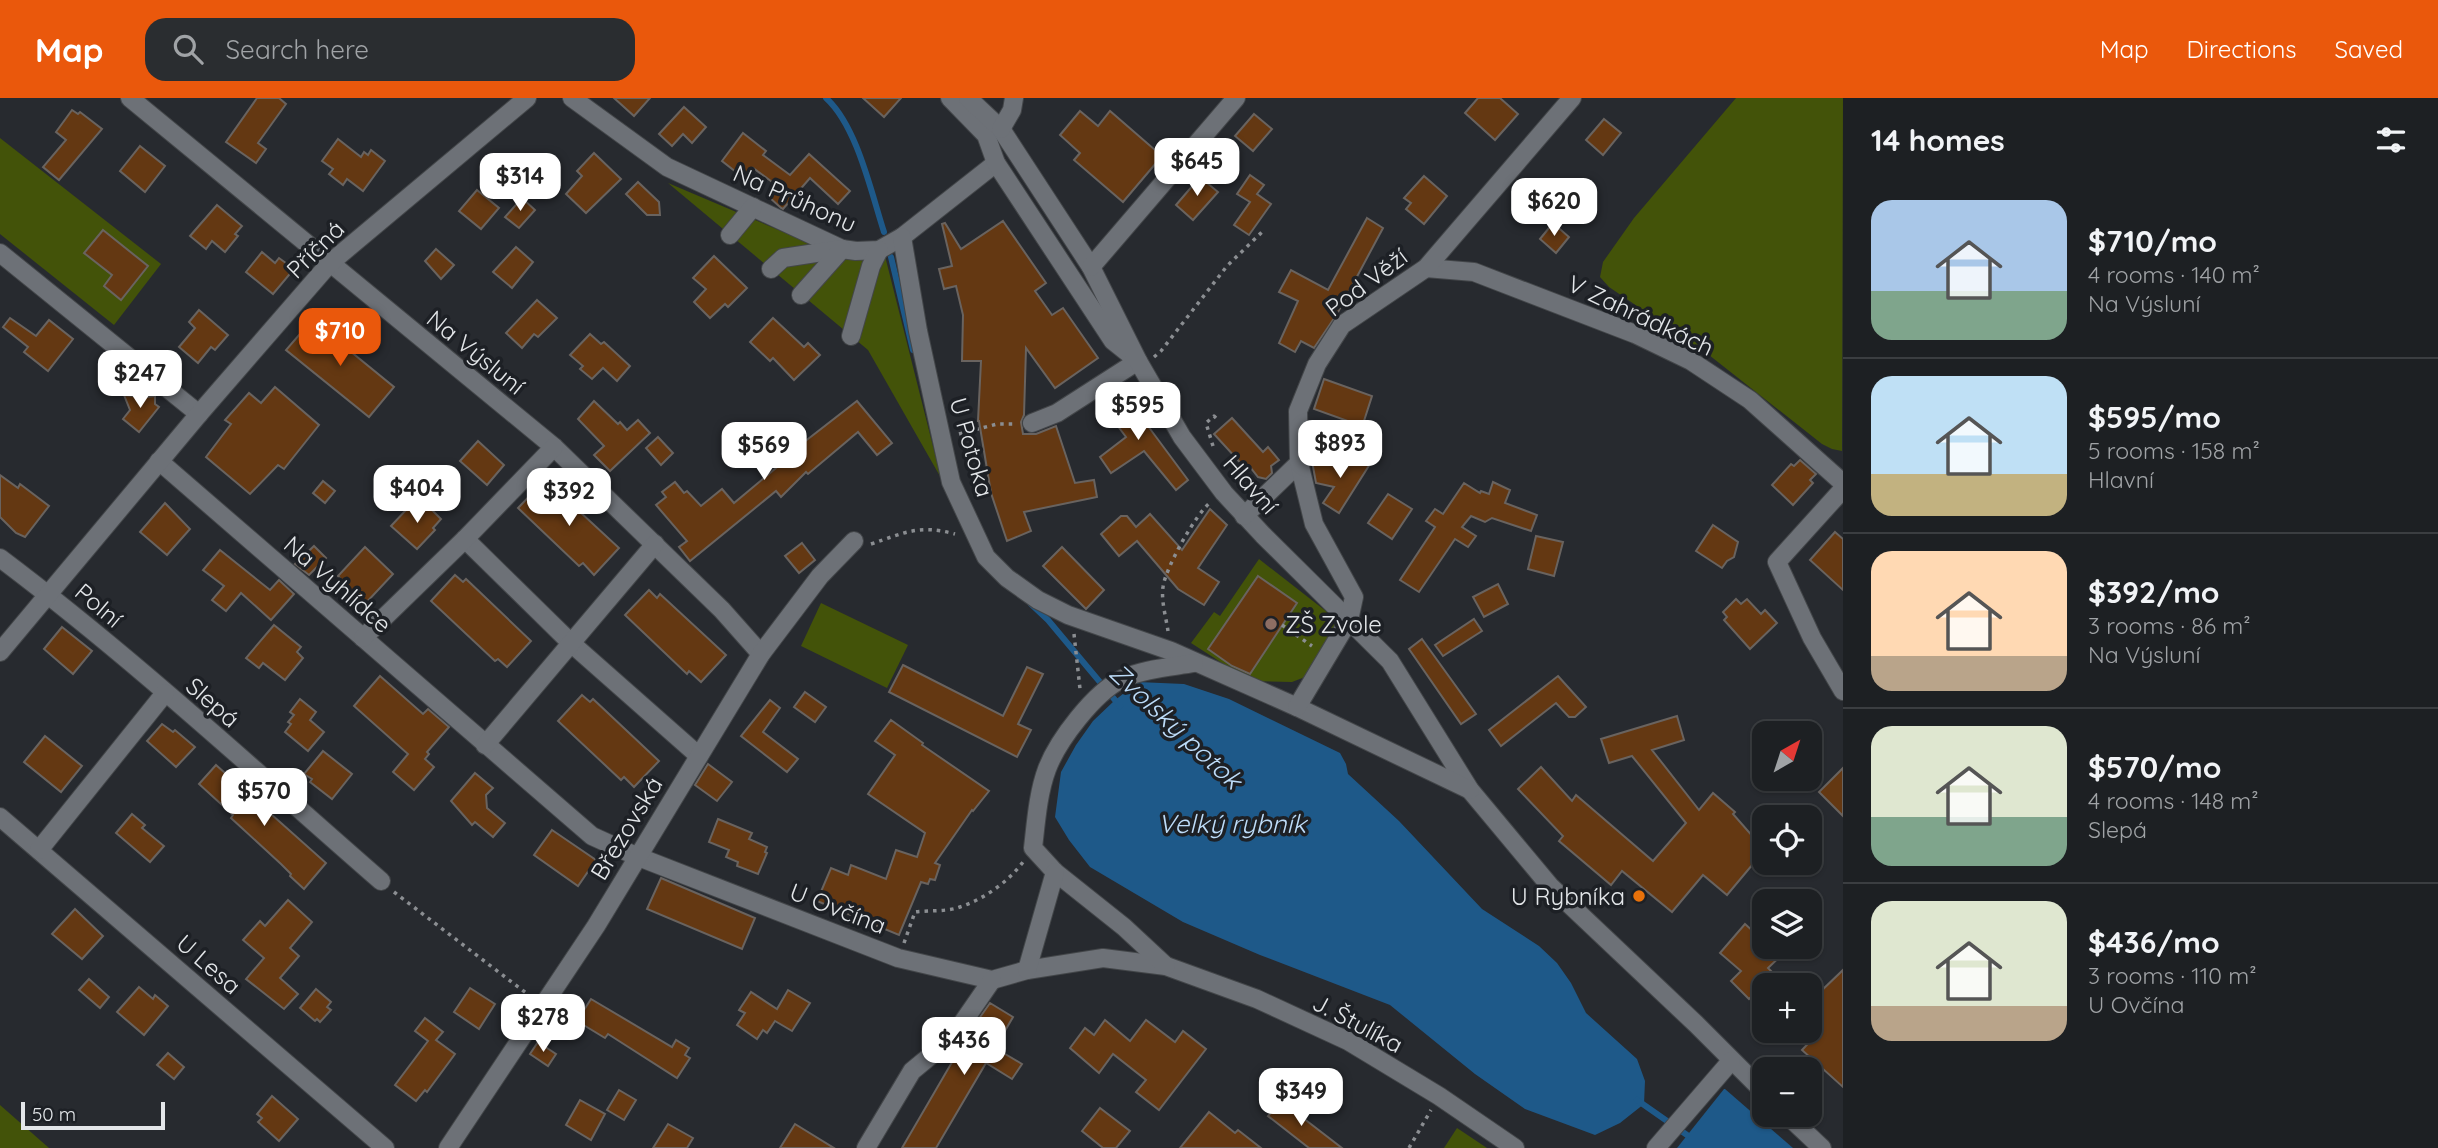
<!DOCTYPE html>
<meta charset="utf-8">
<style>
:root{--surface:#1d2023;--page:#2a2d30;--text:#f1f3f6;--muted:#a0a3a6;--line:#3b3e41;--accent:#ea580c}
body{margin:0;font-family:Quicksand,sans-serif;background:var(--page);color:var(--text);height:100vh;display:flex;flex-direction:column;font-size:26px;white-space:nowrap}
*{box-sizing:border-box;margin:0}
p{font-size:23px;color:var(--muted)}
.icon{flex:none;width:38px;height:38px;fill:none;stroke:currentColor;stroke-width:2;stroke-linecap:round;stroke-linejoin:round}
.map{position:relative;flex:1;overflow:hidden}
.side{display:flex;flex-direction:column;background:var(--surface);width:595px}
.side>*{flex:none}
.needle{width:46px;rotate:39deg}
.tools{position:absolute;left:1752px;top:623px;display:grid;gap:14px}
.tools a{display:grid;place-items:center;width:70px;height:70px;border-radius:14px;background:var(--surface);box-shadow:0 2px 5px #0004,0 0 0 2px var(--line);font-size:35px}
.scale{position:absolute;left:21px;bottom:18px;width:144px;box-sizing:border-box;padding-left:7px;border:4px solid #e3e6e9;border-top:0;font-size:19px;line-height:24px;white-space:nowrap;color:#e3e6e9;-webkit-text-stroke:5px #1d2025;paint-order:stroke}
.price{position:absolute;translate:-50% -60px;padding:0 16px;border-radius:14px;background:#fff;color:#222;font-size:23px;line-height:46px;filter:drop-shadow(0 2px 4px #0008)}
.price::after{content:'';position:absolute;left:50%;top:42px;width:21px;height:16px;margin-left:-10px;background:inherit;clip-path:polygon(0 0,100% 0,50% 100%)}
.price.current{background:var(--accent);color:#fff}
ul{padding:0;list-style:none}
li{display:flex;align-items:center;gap:21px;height:175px;padding:0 28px}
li+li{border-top:2px solid var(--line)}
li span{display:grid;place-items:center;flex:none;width:196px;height:140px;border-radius:21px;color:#555}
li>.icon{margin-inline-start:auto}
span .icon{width:84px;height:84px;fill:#fffc;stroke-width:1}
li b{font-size:30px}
h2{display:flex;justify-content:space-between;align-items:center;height:84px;padding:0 28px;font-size:30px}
header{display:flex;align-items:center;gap:42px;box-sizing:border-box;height:98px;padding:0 35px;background:var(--accent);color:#fff}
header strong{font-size:33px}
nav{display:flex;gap:38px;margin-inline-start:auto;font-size:24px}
.search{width:490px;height:63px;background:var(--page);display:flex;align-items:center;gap:18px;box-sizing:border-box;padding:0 24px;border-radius:21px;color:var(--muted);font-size:26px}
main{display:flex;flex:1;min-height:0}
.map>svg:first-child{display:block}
</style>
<header>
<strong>Map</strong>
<div class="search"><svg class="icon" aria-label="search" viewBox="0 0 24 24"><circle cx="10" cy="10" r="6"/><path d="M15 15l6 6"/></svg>Search here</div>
<nav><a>Map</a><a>Directions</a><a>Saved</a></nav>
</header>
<main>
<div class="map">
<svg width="1843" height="1050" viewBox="0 0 1843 1050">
<rect width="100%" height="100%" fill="#272a2f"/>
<g fill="#435309">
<path d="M1736,0H1843L1842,353L1832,351L1822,346L1709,257L1609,189L1600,179L1603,164L1634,120Z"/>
<path d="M0,40L161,166L114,227L0,136Z"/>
<path d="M668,85L842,159L885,158L941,380L868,252Z"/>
<path d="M1259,461L1336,521L1338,532L1305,579L1292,584L1250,583L1191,545L1214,514L1220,518Z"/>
<path d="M821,505L908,547L887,590L801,548Z"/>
<path d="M0,1007L49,1050H0Z"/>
<path d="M1457,1030L1487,1050H1444Z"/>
</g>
<g fill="#1e5989">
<path d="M1138,584L1184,586L1229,601L1340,655L1346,666L1348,676L1399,723L1482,811L1539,848L1557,865L1571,885L1586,915L1637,961L1645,983L1644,1006L1620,1025L1595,1037L1525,1011L1475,976L1390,907L1260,857L1183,824L1090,769L1069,742L1055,719L1061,674L1076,647L1093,623L1114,603Z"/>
<path d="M1724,991H1725L1793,1050H1677Z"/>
</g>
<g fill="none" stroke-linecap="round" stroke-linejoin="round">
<g stroke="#1e5989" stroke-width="6">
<path d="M826,0C857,28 871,94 884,134"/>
<path d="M891,159L913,252"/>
<path d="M1031,506L1048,522L1120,608"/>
<path d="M1637,1002L1687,1037"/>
</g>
</g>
<g fill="#643812" stroke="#69635f" stroke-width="2">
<path d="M257,0H279L286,6L258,45L266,51L256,65L226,44Z"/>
<path d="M614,0H650L634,18Z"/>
<path d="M863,0H901L884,19Z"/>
<path d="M1478,0H1500L1518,16L1495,42L1465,15Z"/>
<path d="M684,9L706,29L692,45L683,36L672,48L659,36Z"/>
<path d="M72,12L78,16L80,14L102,31L59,82L43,69L66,42L56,34Z"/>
<path d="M1080,13L1098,28L1110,13L1162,58L1123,104L1074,62L1080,55L1060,37Z"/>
<path d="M1254,16L1272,31L1253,53L1235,38Z"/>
<path d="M1604,21L1621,35L1603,57L1586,42Z"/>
<path d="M743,35L766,53L763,57L790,77L809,56L850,93L838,106L810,80L783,111L781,110L769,99L779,89L753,70L745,81L722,63Z"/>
<path d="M338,41L361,59L364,54L368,57L371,52L385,63L363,93L347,81L343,87L329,76L333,71L322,63Z"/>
<path d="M140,48L165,68L145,94L120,73Z"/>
<path d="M594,55L621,81L586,115L566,96L582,78L577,73Z"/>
<path d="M1250,77L1264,87L1257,96L1271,106L1249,137L1234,127L1250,104L1237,96Z"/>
<path d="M1424,78L1447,98L1424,126L1406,111L1411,105L1404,100Z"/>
<path d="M1200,79L1218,94L1193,122L1176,107Z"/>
<path d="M638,84L659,104L660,117H647L626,96Z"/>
<path d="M477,92L499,110L481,131L459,113Z"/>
<path d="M522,100L535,112L519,130L505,119Z"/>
<path d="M217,107L242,128L235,136L238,138L225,154L212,143L206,151L190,138Z"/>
<path d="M1367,120L1383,130L1337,216L1314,250L1301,243L1295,254L1279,245L1298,203L1279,194L1291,172L1328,192Z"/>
<path d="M1003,123L1046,185L1035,193L1052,217L1063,210L1098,260L1055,290L1026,250L1024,317L1021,324L1023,336H1036L1056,328L1075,385L1094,382L1097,399L1024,414L1031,433L1007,443L991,395L979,323H978L981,263H962L963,217L956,188L944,191L939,171L952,168L942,126L945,125L961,151Z"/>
<path d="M1553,125L1569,139L1556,155L1540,141Z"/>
<path d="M103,132L148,168L121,202L104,188L112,177L84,155Z"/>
<path d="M516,149L533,164L512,190L493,174Z"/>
<path d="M436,151L454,167L441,181L425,163Z"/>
<path d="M262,154L275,165L279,160L294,171L273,196L246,174Z"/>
<path d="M714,158L747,190L728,209L725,206L710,220L694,204L706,191L693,180Z"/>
<path d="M537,202L557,220L538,239L534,236L522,250L506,235Z"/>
<path d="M199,212L228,237L215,252L211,249L198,265L179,249L195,230L189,224Z"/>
<path d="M10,220L36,238L49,222L73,241L48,273L24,254L28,249L3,229Z"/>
<path d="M773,220L804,249L808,245L820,257L794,282L773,260L770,263L750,244Z"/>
<path d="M312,222L394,289L369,319L286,252Z"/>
<path d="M590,236L601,246L604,244L630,268L617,283L603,270L592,281L580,271L583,268L570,257Z"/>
<path d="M1324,281L1372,298L1363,326H1356L1314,311Z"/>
<path d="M275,289L319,327L284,371L278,367L250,396L206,359L231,326L225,322L249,295L261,305Z"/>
<path d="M1119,289L1188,382L1176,392L1144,353L1111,375L1100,359L1126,339L1117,327L1122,323L1104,298Z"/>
<path d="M138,292L147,299L155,298V306L159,309L139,334L123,321L130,312L124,297L133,298Z"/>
<path d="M594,303L618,326L620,324L627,332L638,322L650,335L610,373L594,357L604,348L578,321Z"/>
<path d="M857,303L892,345L877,357L858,334L808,376L806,374L781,399L776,393L690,463L679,449L687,443L656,407L666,399L662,394L675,384L684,395L687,393L701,408L722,391L734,405L800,350L799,348Z"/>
<path d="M1232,320L1263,354L1268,349L1279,362L1271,368L1272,375L1266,381L1258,379L1250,369L1247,372L1214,336Z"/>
<path d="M658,339L673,355L661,367L646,350Z"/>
<path d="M478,343L504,367L487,387L460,363Z"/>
<path d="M1355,356L1370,366L1339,415L1323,405L1334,389L1316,385L1312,363L1346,370Z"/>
<path d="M1800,362L1816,376L1810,382L1813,385L1793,407L1772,387L1791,366L1794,368Z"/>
<path d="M0,377L18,390L20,386L49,408L25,439L16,435L0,419Z"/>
<path d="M323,383L335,393L325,405L313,395Z"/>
<path d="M1493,384L1510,392L1505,405L1537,417L1531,433L1492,420L1485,424L1471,418L1462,429L1476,438L1468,449L1455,441L1419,494L1400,482L1435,429L1426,423L1435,411L1443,416L1464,385L1480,395L1481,393L1489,396Z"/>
<path d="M542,385L550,392L553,389L619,450L594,477L583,465L579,468L518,410Z"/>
<path d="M1388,396L1412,411L1392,441L1368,425Z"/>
<path d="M165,405L190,431L167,457L140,434Z"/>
<path d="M425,405L441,421L433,430L435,432L417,451L391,428L406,412H419Z"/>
<path d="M1210,411L1227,427L1198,470L1219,484L1204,507L1178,491L1137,443L1119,458L1101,436L1121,418H1127L1136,429L1150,416L1182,452Z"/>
<path d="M1713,427L1738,444L1734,459L1727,463L1722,470L1696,453Z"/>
<path d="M1835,434L1843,441V492L1810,462Z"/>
<path d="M1536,438L1563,444L1554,478L1528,471Z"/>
<path d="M802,445L815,462L799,475L785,458Z"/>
<path d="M314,448L326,460L309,477L295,466Z"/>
<path d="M365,449L393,476L364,507L338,478Z"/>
<path d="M1062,449L1104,492L1086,511L1043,468Z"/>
<path d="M220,452L270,492L279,482L294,496L271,522L241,495L226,513L212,502L224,488L203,472Z"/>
<path d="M455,477L463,484L466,481L531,543L507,569L498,561L495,563L431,503Z"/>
<path d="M1258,478L1297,505L1250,576L1232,568L1208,551Z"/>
<path d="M1498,486L1508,506L1484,519L1473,499Z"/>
<path d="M649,492L657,500L660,496L726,557L701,584L689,573L687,576L625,517Z"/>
<path d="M1736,501L1741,506L1747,501L1761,516L1765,512L1777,525L1750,551L1724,522L1727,519L1723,514Z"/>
<path d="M1474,521L1482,533L1443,558L1435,547Z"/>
<path d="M274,527L301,549L297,554L303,560L285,582L263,565L259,570L246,560Z"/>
<path d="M62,529L92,553L73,576L44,551Z"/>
<path d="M1422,541L1476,616L1461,626L1409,551Z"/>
<path d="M903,567L1003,618L1027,569L1043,576L1018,626L1031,632L1017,659L889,594Z"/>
<path d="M380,578L423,616L428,611L449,629L427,654L429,656L425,661L434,669L414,692L393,674L408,656L354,608Z"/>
<path d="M1558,578L1586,609L1575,619H1569L1556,605L1501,648L1489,632Z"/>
<path d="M805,594L826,609L815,624L794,609Z"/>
<path d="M582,597L590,604L593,601L659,663L634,689L624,679L621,682L558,623Z"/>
<path d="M300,601L316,614L310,622L324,634L308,653L285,634L291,626L288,624L294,617L290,614Z"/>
<path d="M770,602L780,610L763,634L798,661L787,674L741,638Z"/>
<path d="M1677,618L1684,642L1652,652L1699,712L1713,695L1735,714L1733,716L1762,749L1755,757L1758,760L1727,797L1703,777L1672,814L1622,773L1611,787L1559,743L1563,738L1518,691L1541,669L1572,703L1576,697L1653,763L1686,725L1632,658L1609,665L1601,641Z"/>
<path d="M891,622L923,645L922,647L989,693L973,713L972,712L935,765L940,767L935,782L930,781L928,786L921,784L899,837L817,803L831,770L848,777L851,767L886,781L896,752L917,759L925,735L868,696L895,657L875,643Z"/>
<path d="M162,626L173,634L175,632L195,649L176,669L147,643Z"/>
<path d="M45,638L82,668L61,694L24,664Z"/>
<path d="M323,653L352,676L332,701L310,684L312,681L304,676Z"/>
<path d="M708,666L732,684L717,703L695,687Z"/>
<path d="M216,667L326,765L304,791L290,778L291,776L281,766L231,720L233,717L199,686Z"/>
<path d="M1843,670V718L1819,694Z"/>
<path d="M475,675L493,690L486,697L487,710L505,725L493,739L475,724L472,727L451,703Z"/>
<path d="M132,716L145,727L142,730L164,748L150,764L116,735Z"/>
<path d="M718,721L752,735L749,741L767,749L765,754L767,755L758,776L737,768L738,764L726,759L729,752L709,744Z"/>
<path d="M552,732L596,762L578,788L534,757Z"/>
<path d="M661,780L755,820L742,851L647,811Z"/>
<path d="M288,802L312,824L290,850L299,858L280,880L298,896L284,911L246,881L264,860L243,842L260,823L265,828Z"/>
<path d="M75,811L103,838L82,861L52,836Z"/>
<path d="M1745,826L1764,843V849H1790L1768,870L1774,876L1749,901L1731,883L1741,873L1720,855Z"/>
<path d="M1843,872V989L1802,952L1821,932L1810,921V884L1820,894Z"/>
<path d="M89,881L109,899L100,910L79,892Z"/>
<path d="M139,889L153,901L155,897L168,908L144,937L117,914Z"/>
<path d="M470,890L495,906L479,931L454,914Z"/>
<path d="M316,891L331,904L327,909L331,912L320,924L317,921L315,923L300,910Z"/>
<path d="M788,892L810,905L792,933L775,923L767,935L763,932L757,941L737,927L745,915L739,912L751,894L777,911Z"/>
<path d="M591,901L672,949L676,942L689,950L685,957L690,960L677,980L608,936L605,940L577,923Z"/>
<path d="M990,905L1013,919L995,950L1022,966L1012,981L986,965L936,1050H902L969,935Z"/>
<path d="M425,920L443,934L436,942L455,956L427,994L425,992L416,1003L395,987L428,943L415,933Z"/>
<path d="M1105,922L1130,943L1146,922L1175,944L1183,933L1206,951L1159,1012L1136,994L1146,982L1113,956L1099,975L1070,950L1085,930L1094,937Z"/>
<path d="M538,944L556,956L548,968L530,956Z"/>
<path d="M168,955L184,969L174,981L157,967Z"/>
<path d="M619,992L636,1002L624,1022L607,1012Z"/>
<path d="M272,998L298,1021L279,1043L258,1024L262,1020L257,1016Z"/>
<path d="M580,1002L605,1016L591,1042L566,1027Z"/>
<path d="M1281,1003L1342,1050H1309L1268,1018Z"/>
<path d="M1100,1010L1130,1033L1116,1050H1103L1082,1033Z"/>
<path d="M1209,1014L1235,1035L1238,1032L1261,1050H1180Z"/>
<path d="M668,1026L693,1040L687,1050H653Z"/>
<path d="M795,1026L834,1050H780Z"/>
</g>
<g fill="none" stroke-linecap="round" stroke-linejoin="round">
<defs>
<g id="minor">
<path d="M130,0L554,349L722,512L761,556"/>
<path d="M572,0L667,69L842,151L856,153L879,152L902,139L996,65"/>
<path d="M950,0L986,37L996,65L1113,243L1138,263L1057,315L1032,325"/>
<path d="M968,0L1001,31L1091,169L1138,263L1182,339L1224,395L1263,437L1390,563L1470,692L1550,788L1696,926L1764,994"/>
<path d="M1001,31L1012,12L1014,0"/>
<path d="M730,137L753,109"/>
<path d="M902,139L918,233L951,384L986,459L1007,480L1038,502L1068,517L1171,553L1297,609L1470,692"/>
<path d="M0,155L199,316"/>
<path d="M1091,169L1236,0"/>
<path d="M1426,170L1474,174L1635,236L1691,263L1750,302L1843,385"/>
<path d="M771,171L783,160L842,151"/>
<path d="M801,197L842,151"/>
<path d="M851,238L871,168L879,152"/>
<path d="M159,363L592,738L636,758L898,860L992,882L1027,872L1103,860L1166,868L1257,901L1348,943L1439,998L1515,1050"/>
<path d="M1843,391L1777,464L1812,540L1843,593"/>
<path d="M1244,418L1299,365"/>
<path d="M465,441L571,545L699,658"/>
<path d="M0,460C133,560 256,674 381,783"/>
<path d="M363,540L465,441L554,349"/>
<path d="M0,554L199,316L330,165L527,0"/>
<path d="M1297,609L1349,522L1354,499L1314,426L1299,365L1298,313L1317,266L1342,227L1426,170L1572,0"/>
<path d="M485,647L655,446"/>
<path d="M0,719L385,1050"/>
<path d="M39,752L165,595"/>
<path d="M1166,868L1124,829L1055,774L1033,750C1036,724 1038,695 1047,671C1058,642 1094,595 1122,581C1143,571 1171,569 1194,565"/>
<path d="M1027,872L1055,774"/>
<path d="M1787,1017L1822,1050"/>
<path d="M448,1050L596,828L761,556L820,478L854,443"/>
<path d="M866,1050L912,973L952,940L992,882"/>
<path d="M1656,1050L1731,963"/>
</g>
</defs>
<use href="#minor" stroke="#434649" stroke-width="20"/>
<g stroke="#8b8e92" stroke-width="3.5" stroke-dasharray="3.5 5" stroke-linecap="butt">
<path d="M1154,259L1161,253L1227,168L1262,134"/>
<path d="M959,336L997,326H1016"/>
<path d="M1213,348L1206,325L1214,318L1218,322"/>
<path d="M871,446C904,435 919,426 955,436"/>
<path d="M1282,527L1312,548"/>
<path d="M1168,533C1166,519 1161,503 1163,489C1165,471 1196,415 1211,404"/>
<path d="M1074,536L1080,591"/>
<path d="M394,794L530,898"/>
<path d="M904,845L915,814C929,812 947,814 960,809C984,801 1008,784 1023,764"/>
<path d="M1409,1050L1431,1012"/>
</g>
<use href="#minor" stroke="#6d7177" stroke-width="18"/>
</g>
<circle fill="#8d6e63" stroke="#1d2025" stroke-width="2.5" cx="1271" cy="526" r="7"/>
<circle fill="#e8710a" stroke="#1d2025" stroke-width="2.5" cx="1639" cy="798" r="7"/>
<g text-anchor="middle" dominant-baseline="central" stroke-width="7" stroke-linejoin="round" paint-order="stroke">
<g font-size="24" fill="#e3e6e9" stroke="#1d2025">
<text transform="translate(795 100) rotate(24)">Na Průhonu</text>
<text transform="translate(315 151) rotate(-45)">Příčná</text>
<text transform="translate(1366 184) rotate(-37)">Pod Věží</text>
<text transform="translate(1641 217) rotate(25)">V Zahrádkách</text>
<text transform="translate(476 254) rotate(39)">Na Výsluní</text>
<text transform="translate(972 349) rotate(74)">U Potoka</text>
<text transform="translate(1251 386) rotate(49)">Hlavní</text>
<text transform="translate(338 486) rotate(41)">Na Vyhlídce</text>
<text transform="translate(99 507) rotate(40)">Polní</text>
<text transform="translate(213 604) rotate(41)">Slepá</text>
<text transform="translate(626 730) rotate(-59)">Březovská</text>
<text transform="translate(838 810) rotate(21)">U Ovčína</text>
<text transform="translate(209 866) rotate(41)">U Lesa</text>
<text transform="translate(1358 925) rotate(28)">J. Štulíka</text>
</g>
<g font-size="24" fill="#e3e6e9" stroke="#1d2025" text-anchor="start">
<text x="1285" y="526">ZŠ Zvole</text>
<text x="1625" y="798" text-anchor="end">U Rybníka</text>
</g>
<g font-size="26" font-style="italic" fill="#bddcf9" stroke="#1d2025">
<text transform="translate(1176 628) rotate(43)">Zvolský potok</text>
<text x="1232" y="725">Velký rybník</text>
</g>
</g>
</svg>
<div class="tools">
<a><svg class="needle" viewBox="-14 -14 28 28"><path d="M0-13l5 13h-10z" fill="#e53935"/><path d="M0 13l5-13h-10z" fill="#a0a3a6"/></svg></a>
<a><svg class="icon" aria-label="locate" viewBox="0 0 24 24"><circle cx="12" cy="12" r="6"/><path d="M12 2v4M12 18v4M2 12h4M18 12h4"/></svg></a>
<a><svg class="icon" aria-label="layers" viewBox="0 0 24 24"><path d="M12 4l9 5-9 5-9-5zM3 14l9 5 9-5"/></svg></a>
<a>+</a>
<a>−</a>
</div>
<div class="scale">50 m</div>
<b class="price" style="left:1197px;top:100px">$645</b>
<b class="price" style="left:520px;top:115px">$314</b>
<b class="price" style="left:1554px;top:140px">$620</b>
<b class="price current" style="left:340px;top:270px">$710</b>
<b class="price" style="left:140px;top:312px">$247</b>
<b class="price" style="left:1138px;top:344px">$595</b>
<b class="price" style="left:1340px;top:382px">$893</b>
<b class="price" style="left:764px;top:384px">$569</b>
<b class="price" style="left:417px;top:427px">$404</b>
<b class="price" style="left:569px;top:430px">$392</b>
<b class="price" style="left:264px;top:730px">$570</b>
<b class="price" style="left:543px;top:956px">$278</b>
<b class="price" style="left:964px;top:979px">$436</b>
<b class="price" style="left:1301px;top:1030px">$349</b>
</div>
<section class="side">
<h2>14 homes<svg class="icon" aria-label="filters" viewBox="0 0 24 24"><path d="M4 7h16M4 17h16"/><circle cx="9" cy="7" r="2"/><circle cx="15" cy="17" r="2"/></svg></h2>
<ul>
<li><span style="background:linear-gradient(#a9c7e8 65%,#7fa58c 0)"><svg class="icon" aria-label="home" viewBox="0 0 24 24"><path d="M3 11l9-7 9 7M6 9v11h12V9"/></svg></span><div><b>$710/mo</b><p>4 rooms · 140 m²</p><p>Na Výsluní</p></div></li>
<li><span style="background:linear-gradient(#bfe0f5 70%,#c2b280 0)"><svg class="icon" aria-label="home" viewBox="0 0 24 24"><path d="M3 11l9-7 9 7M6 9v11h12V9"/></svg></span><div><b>$595/mo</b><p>5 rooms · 158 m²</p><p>Hlavní</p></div></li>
<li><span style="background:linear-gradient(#ffd9b3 75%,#b9a48a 0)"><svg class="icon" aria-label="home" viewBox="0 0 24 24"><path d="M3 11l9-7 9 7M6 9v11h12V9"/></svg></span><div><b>$392/mo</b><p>3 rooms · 86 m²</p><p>Na Výsluní</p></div></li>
<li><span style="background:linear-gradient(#dfe7d0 65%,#7fa58c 0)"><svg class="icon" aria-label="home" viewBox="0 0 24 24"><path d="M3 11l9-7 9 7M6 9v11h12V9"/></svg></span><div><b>$570/mo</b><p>4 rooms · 148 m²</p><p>Slepá</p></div></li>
<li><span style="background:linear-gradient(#dfe7d0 75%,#b9a48a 0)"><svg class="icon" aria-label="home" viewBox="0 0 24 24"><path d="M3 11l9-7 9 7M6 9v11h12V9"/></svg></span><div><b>$436/mo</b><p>3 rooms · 110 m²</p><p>U Ovčína</p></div></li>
</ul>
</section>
</main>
